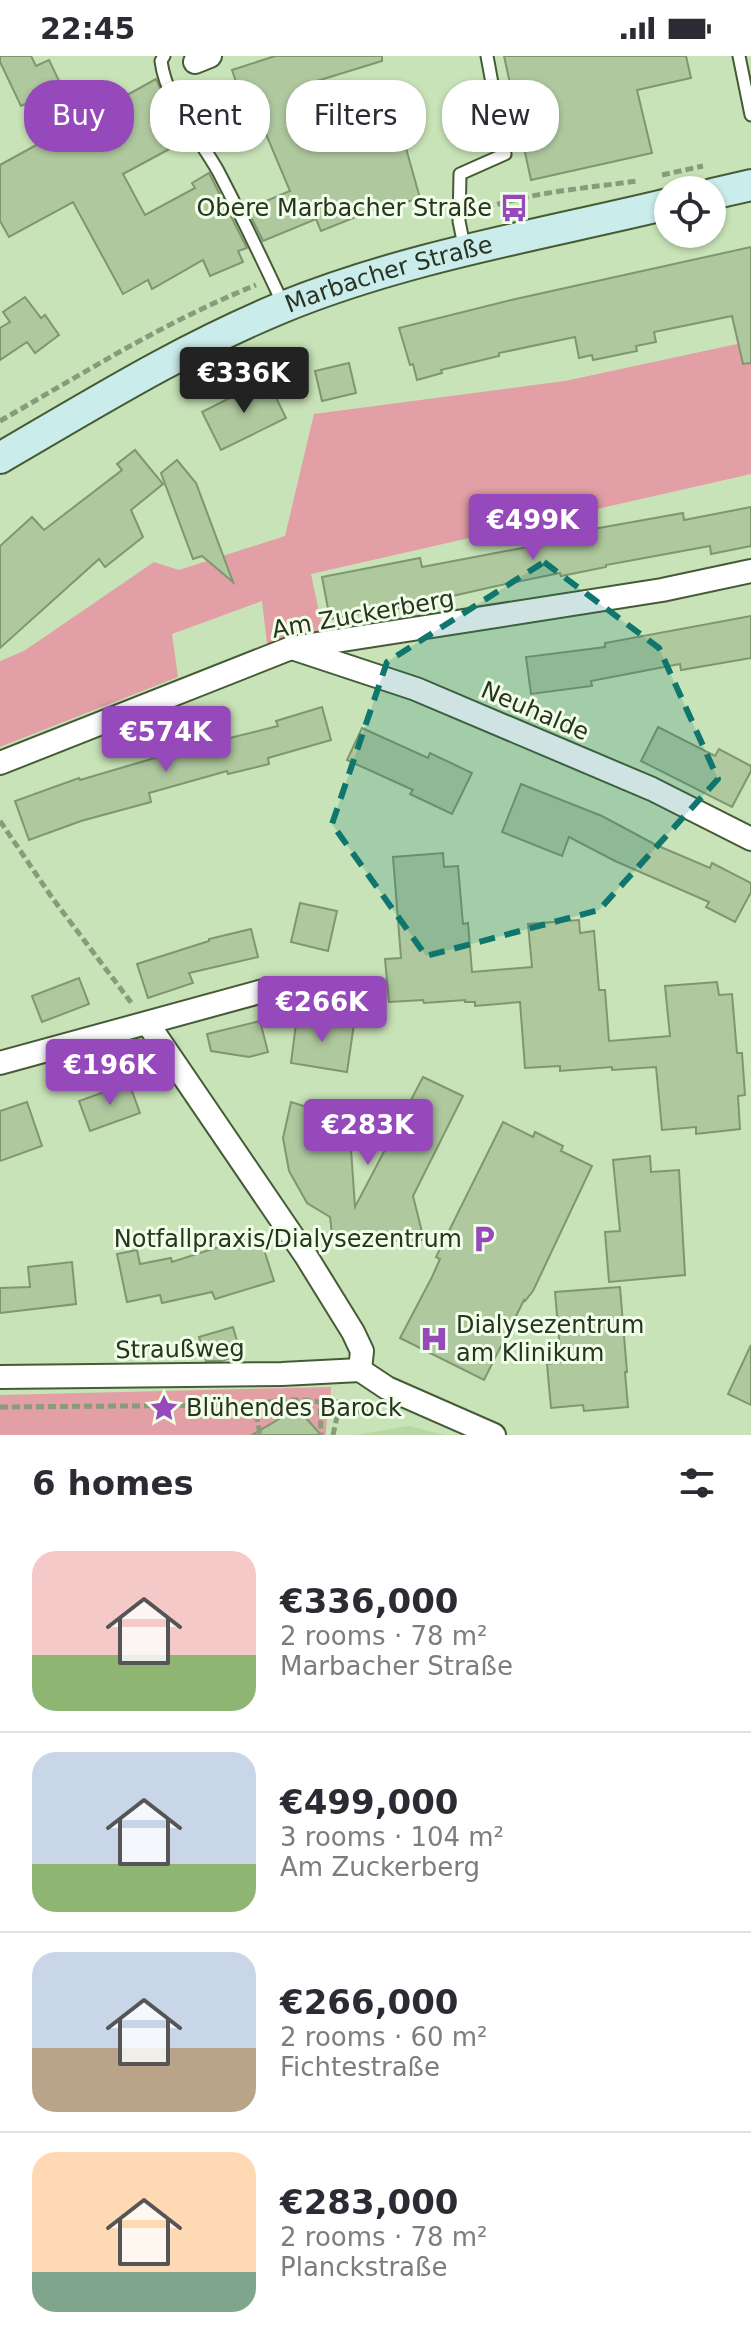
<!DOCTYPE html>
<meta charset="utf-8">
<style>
:root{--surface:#fff;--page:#f2f2f3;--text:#2b2b33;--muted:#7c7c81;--line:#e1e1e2;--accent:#9649bb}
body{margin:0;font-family:"DejaVu Sans",sans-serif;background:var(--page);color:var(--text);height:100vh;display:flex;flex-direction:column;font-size:30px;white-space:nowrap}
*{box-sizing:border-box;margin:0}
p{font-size:26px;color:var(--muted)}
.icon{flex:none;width:44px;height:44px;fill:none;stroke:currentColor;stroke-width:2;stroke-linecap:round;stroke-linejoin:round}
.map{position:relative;height:1379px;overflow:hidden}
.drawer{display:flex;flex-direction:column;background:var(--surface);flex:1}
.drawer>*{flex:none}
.guide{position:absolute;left:24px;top:24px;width:704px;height:72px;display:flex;gap:16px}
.controls{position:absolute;left:654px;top:120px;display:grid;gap:16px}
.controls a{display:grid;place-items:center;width:72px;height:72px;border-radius:50%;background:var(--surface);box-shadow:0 2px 6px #0004;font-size:40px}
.price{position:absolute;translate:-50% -68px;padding:0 18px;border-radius:8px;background:var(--accent);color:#fff;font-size:26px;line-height:52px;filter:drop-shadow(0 2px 4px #0008)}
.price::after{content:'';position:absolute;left:50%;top:48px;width:24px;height:18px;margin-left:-12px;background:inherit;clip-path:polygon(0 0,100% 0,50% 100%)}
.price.selected{background:#222;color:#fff}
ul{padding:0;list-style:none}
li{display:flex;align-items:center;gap:24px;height:200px;padding:0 32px}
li+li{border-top:2px solid var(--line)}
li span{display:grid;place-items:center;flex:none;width:224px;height:160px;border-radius:24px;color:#555}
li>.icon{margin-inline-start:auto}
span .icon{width:96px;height:96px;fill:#fffc;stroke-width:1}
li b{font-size:34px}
h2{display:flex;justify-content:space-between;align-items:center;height:96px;padding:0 32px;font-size:34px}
.chip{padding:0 28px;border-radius:32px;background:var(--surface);box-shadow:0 2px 6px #0004;font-size:28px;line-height:72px}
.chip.selected{background:var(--accent);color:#fff}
.status{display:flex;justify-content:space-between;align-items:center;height:56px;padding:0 40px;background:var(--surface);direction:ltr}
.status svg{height:22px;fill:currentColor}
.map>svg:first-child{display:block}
</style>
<div class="status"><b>22:45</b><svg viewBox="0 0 49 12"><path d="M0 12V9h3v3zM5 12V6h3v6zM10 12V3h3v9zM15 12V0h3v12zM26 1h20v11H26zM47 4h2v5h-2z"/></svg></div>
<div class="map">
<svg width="751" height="1379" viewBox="0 0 751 1379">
<rect width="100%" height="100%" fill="#c8e3b7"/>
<path fill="#b9d6a6" d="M409,1370L445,1379H356Z"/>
<g fill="#e29fa6">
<path d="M751,285V418L311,518L323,574L267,588L262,545L172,578L178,621L0,691V605L24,595L154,506L179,514L285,480L314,358L565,325Z"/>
<path d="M331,1331C331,1347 326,1362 326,1379H0V1339Z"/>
</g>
<g fill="#afc89e" stroke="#7f976f" stroke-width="2">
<path d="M0,0H31L36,10L49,4L62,31L21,50L0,6Z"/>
<path d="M275,0H382V5L304,29L320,67L393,46L420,142L383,153V150L321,175L316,163L263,185L247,153L290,135L255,52L246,55L232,14Z"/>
<path d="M504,0H686L691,22L637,34L652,97L531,124Z"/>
<path d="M156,23L169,52L188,83L123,118L145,159L195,132L192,127L209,117L247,192L238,195L243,206L210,220L203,204L152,233L148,224L123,238L73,146L9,181L0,165V109Z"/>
<path d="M751,191V307L743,308L732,260L654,276L656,286L636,290L637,295L593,304L592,299L579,302L575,281L499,297V300L441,314L442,317L417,324L413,308L410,309L399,272L511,244Z"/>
<path d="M25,241L41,262L45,259L59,279L35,297L27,286L0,304V272L10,266L3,256Z"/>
<path d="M349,307L356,337L322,345L315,315Z"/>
<path d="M267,323L286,362L221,394L202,356Z"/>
<path d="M135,394L163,428L131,454L143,481L105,511L99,503L0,592V490L32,461L44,474L122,414L117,408Z"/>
<path d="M177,404L196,427L233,526L202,500L193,503L161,417Z"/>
<path d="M751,451V490L711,498L710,490L606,509V511L561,520L560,517L492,531L382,556L381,554L330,563L322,521L420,502L422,511L554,486L553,480L599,472L683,457L684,464Z"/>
<path d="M751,560V602L681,614L680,608L591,625L592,630L531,638L526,601L605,591V587Z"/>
<path d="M322,651L331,684L268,702L269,708L228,718L227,715L149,737L151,746L81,765L29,784L15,745L79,722L80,724L158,701L157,696L195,685L197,690L278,670L276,665Z"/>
<path d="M658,671L715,700L719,693L751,710V715L732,751L641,705Z"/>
<path d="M362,672L428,702L430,697L472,717L452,758L410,738L413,734L347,704Z"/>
<path d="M521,728L602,760L656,789L710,812L712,807L751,827V836L735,866L706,851L709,846L615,805L569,781L562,800L502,776Z"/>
<path d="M443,797L444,811L458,810L463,868L468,867L472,916L532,911L528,868L579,864L580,877L594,875L599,934H605L609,985L670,980L665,930L717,926L719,939L732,938L737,997H742L745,1039L738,1040L740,1073L696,1078V1071L662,1074L656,1011L612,1014V1011L560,1015V1010L525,1012L520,946L475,950V946H465V944L424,947L423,944L389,946L385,903L401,902L393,801Z"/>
<path d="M300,847L337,855L328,895L291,886Z"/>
<path d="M251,873L258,901L189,917L193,927L148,942L137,908L209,885V883Z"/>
<path d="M79,922L89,948L42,966L32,940Z"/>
<path d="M297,960L354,968L347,1016L291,1007Z"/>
<path d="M260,965L268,996L249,1001L211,995L207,978Z"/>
<path d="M423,1021L463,1040L413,1140L424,1184L333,1186L330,1161L307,1147L289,1115L283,1082L291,1046L349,1064L355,1151Z"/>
<path d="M129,1027L140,1057L90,1075L79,1045Z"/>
<path d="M27,1046L42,1090L0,1105V1055Z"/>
<path d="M503,1066L533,1081L535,1076L563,1090L561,1095L592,1110L533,1235L525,1245L524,1244L484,1324L400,1282L432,1221L440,1203L436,1201Z"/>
<path d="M650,1100L651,1116L679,1114L685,1219L609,1226L605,1176L620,1175L613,1104Z"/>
<path d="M259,1178L274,1225L215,1243L212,1236L162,1247L160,1239L127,1246L117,1198L137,1194L140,1208L171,1202L172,1206Z"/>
<path d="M72,1206L76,1248L0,1257V1232L30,1231L28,1211Z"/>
<path d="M620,1231L627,1316H625L628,1351L584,1355L583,1349L551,1352L547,1308L561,1306L555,1236Z"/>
<path d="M233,1271L241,1299L221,1305H206L199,1281Z"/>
<path d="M751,1289V1349L728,1338Z"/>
<path d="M292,1358L305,1361L321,1379H252L286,1359Z"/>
</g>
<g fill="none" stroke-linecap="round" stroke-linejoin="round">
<defs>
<g id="service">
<path d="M164,0L161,5C166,45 199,81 218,115C241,159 263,205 284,250"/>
<path d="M739,0L751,59"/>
<path d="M465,195L459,165L460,118L505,98L487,0"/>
</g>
<g id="minor">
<path d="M195,6L210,0"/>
<path d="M295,593L416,633L652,733L751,783"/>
<path d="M0,707L291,592L662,534L751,515"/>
<path d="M148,968L306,1200L353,1276L362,1295L360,1314"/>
<path d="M0,1007L263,935L295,937"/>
<path d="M360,1314L387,1332L494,1379"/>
<path d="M0,1321L282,1318L360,1314"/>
</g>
<g id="secondary">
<path d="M712,138L751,129"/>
<path id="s1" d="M0,402C93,348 183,292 283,251C406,201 539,179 668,148"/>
</g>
</defs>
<use href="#service" stroke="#455b35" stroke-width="15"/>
<use href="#minor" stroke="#455b35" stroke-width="26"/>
<use href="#secondary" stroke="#455b35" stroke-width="34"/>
<g stroke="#889c7b" stroke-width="5" stroke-dasharray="8 4" stroke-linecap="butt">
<path d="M662,119L703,110"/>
<path d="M475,157C517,137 589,132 637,125"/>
<path d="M0,365C84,317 166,265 256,229"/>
<path d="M0,765L53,843L133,949"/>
<path d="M320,1346L331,1344L340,1347"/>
<path d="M255,1349C276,1344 298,1342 320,1346L321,1379"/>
<path d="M0,1351L255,1349L260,1379"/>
<path d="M333,1379L340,1347L358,1355L388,1359"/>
</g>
<use href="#service" stroke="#fff" stroke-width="11"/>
<use href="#minor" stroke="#fff" stroke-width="22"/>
<use href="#secondary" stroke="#caeceb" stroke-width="30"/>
</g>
<path fill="#0f766e" fill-opacity="0.2" stroke="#0f766e" stroke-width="6" stroke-dasharray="16 10" stroke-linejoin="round" d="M544,506L659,592L718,723L599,854L426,900L332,768L387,606Z"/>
<defs>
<symbol id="bus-bare" viewBox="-9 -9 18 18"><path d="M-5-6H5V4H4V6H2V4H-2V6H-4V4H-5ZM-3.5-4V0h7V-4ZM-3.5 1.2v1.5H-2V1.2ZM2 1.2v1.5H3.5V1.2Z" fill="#9649bb" stroke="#f1ffe9" stroke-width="2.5" paint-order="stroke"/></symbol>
<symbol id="parking-bare" viewBox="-9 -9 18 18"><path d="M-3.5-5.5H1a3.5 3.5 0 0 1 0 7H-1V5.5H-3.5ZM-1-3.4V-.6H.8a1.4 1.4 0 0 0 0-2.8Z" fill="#9649bb" stroke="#f1ffe9" stroke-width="2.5" paint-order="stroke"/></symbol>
<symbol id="hospital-bare" viewBox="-9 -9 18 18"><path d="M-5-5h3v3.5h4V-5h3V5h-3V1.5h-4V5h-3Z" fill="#9649bb" stroke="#f1ffe9" stroke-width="2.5" paint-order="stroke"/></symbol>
<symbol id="sight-bare" viewBox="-9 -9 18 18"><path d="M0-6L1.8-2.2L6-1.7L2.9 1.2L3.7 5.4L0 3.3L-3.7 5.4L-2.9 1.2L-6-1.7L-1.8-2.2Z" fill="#9649bb" stroke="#f1ffe9" stroke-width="2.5" paint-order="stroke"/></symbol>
</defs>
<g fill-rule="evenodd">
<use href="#bus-bare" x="494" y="132" width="40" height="40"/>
<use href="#parking-bare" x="464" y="1163" width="40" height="40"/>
<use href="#hospital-bare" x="414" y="1263" width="40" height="40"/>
<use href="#sight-bare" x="144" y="1332" width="40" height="40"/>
</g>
<g text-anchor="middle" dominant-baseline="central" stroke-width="6" stroke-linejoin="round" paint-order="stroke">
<g font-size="24" fill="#293322" stroke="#f1ffe9" text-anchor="end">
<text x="492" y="152">Obere Marbacher Straße</text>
<text x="462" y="1183">Notfallpraxis/Dialysezentrum</text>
<text x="456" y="1269" text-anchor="start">Dialysezentrum<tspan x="456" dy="28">am Klinikum</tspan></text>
<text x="186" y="1352" text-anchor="start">Blühendes Barock</text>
</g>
<g font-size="24" fill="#293322" stroke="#f1ffe9">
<text stroke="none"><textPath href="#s1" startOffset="432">Marbacher Straße</textPath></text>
<text transform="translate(363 558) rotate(-10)">Am Zuckerberg</text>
<text transform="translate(535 655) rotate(23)">Neuhalde</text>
<text transform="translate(180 1293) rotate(-1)">Straußweg</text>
</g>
</g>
</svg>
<div class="controls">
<a><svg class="icon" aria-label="locate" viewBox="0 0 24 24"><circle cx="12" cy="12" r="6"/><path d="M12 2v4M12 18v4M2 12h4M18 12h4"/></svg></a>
</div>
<b class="price selected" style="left:244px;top:359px">€336K</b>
<b class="price" style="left:533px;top:506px">€499K</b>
<b class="price" style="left:166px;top:718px">€574K</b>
<b class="price" style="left:322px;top:988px">€266K</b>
<b class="price" style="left:110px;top:1051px">€196K</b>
<b class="price" style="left:368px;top:1111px">€283K</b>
<div class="guide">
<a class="chip selected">Buy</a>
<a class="chip">Rent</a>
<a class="chip">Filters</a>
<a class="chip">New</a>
</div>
</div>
<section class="drawer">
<h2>6 homes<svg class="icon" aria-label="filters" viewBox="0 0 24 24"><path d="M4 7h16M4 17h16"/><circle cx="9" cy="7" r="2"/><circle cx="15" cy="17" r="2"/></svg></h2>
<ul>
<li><span style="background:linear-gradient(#f6c9c9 65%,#8fb573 0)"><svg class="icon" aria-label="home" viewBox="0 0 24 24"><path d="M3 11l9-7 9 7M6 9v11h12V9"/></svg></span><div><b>€336,000</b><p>2 rooms · 78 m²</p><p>Marbacher Straße</p></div></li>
<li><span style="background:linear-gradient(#c9d6e8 70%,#8fb573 0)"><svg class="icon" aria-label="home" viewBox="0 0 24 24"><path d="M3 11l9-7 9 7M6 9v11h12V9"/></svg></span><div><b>€499,000</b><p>3 rooms · 104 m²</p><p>Am Zuckerberg</p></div></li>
<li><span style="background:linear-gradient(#c9d6e8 60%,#b9a48a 0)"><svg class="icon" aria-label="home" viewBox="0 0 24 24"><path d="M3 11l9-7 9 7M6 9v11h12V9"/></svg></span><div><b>€266,000</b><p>2 rooms · 60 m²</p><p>Fichtestraße</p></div></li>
<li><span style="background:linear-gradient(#ffd9b3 75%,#7fa58c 0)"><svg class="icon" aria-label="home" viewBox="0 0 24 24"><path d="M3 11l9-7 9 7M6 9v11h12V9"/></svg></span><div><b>€283,000</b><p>2 rooms · 78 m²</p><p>Planckstraße</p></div></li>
</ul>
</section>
